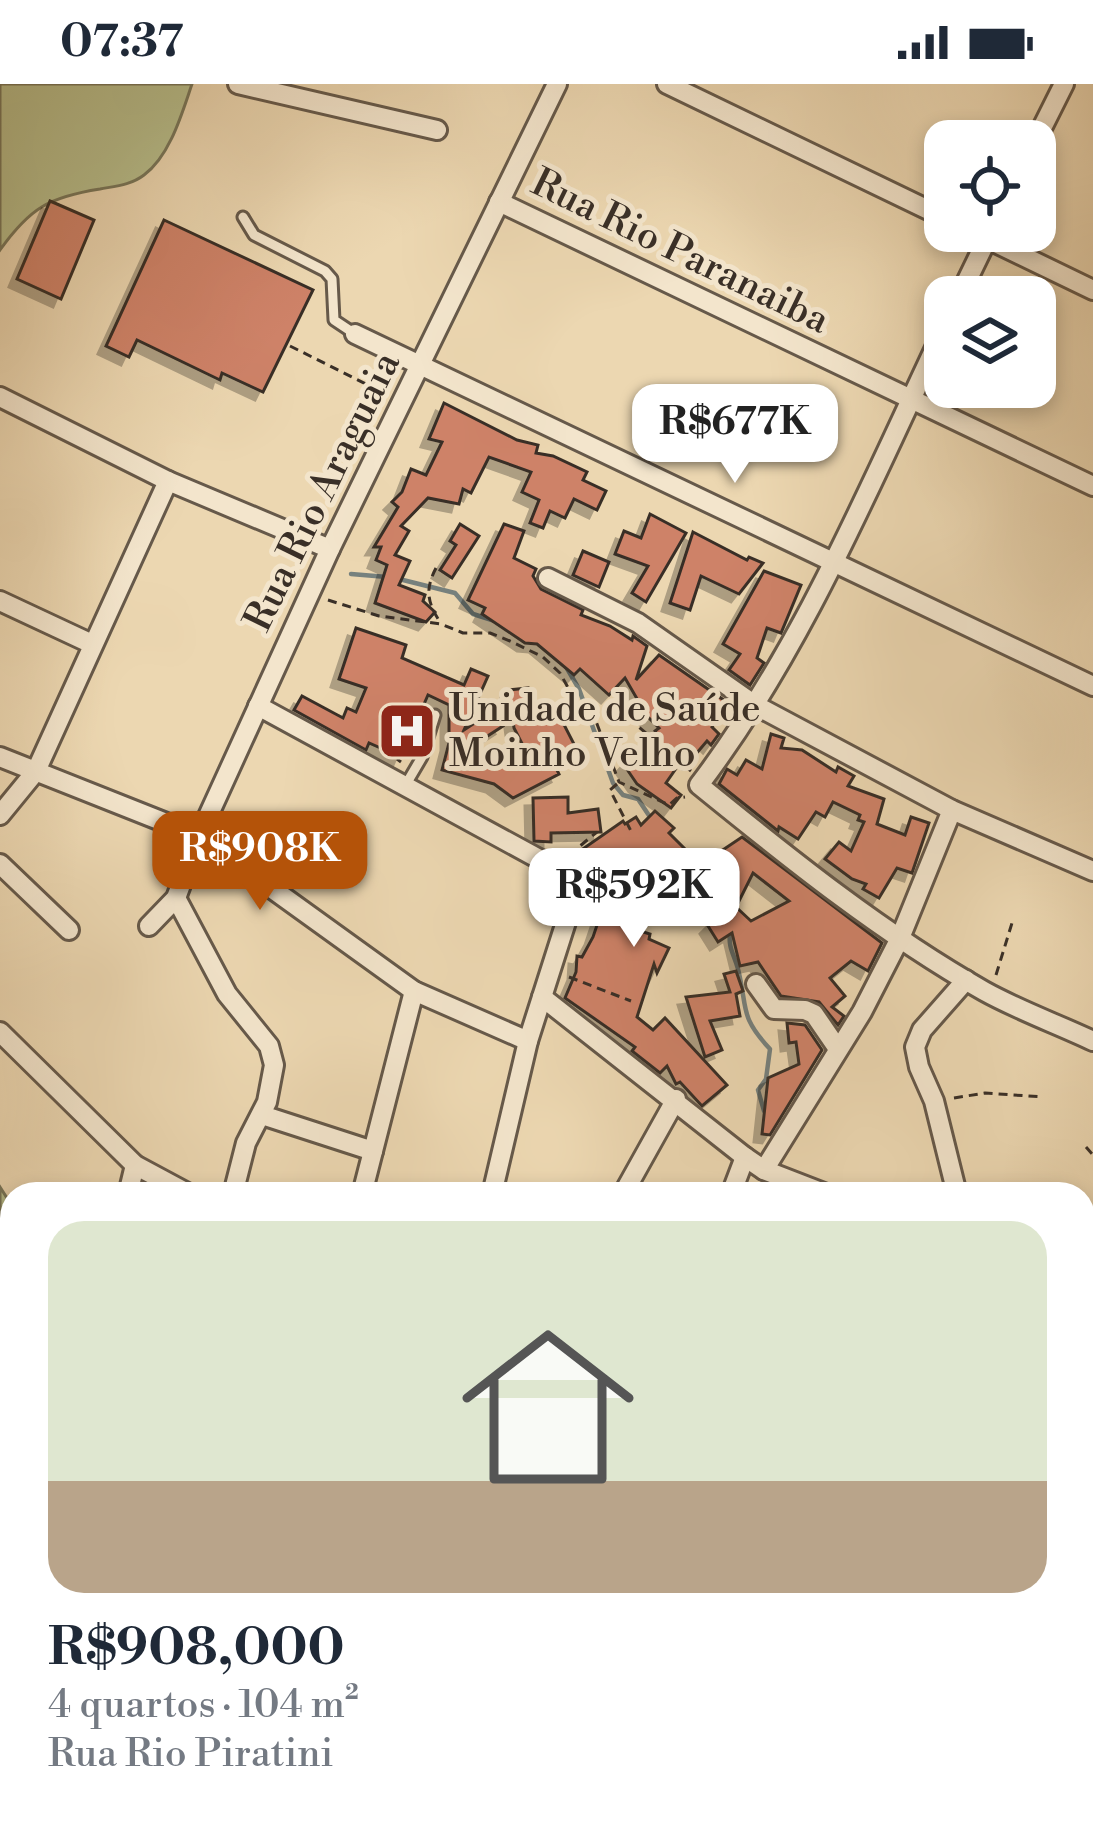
<!DOCTYPE html>
<html lang="pt">
<meta charset="utf-8">
<style>
:root{--surface:#fff;--page:#f2f2f3;--text:#1f2937;--muted:#747a83;--accent:#b45309}
body{margin:0;font-family:"Libre Bodoni",serif;background:var(--page);color:var(--text);height:100vh;display:flex;flex-direction:column;font-size:45px;white-space:nowrap}
*{box-sizing:border-box;margin:0}
p{font-size:39px;color:var(--muted)}
.icon{flex:none;width:66px;height:66px;fill:none;stroke:currentColor;stroke-width:2;stroke-linecap:round;stroke-linejoin:round}
.map{position:relative;flex:1;overflow:hidden}
.side{position:absolute;left:0px;top:1098px;width:1095px;height:663px;display:flex;flex-direction:column;background:var(--surface);border-radius:36px 36px 0 0;box-shadow:0 6px 18px #0003}
.side>*{flex:none}
.tools{position:absolute;left:924px;top:36px;display:grid;gap:24px}
.tools a{display:grid;place-items:center;width:132px;height:132px;border-radius:24px;background:var(--surface);box-shadow:0 6px 18px #0003;font-size:60px}
.price{position:absolute;translate:-50% -102px;padding:0 27px;border-radius:24px;background:#fff;color:#222;font-size:39px;line-height:78px;filter:drop-shadow(0 3px 6px #0008)}
.price::after{content:'';position:absolute;left:50%;top:72px;width:36px;height:27px;margin-left:-18px;background:inherit;clip-path:polygon(0 0,100% 0,50% 100%)}
.price.selected{background:var(--accent);color:#fff}
ul{padding:0;list-style:none}
li{display:grid;align-content:center;gap:24px;height:636px;padding:0 48px}
li span{display:grid;place-items:center;height:372px;border-radius:36px;color:#555}
li>.icon{margin-inline-start:auto}
span .icon{width:216px;height:216px;fill:#fffc;stroke-width:1}
li b{font-size:51px}
.status{display:flex;justify-content:space-between;align-items:center;height:84px;padding:0 60px;background:var(--surface);direction:ltr}
.status svg{height:33px;fill:currentColor}
.map>svg:first-child{display:block}
</style>
<div class="status"><b>07:37</b><svg viewBox="0 0 49 12"><path d="M0 12V9h3v3zM5 12V6h3v6zM10 12V3h3v9zM15 12V0h3v12zM26 1h20v11H26zM47 4h2v5h-2z"/></svg></div>
<div class="map">
<svg width="1093" height="1760" viewBox="0 0 1093 1760">
<defs>
<filter id="shadow"><feDropShadow dx="-8" dy="8" stdDeviation="0" flood-color="#0004"/></filter>
</defs>
<rect width="100%" height="100%" fill="#ecd7b1"/>
<filter id="stains"><feTurbulence type="fractalNoise" baseFrequency=".00167" numOctaves="4"/><feColorMatrix values="0 0 0 0 .2 0 0 0 0 .09 0 0 0 0 .02 0 0 0 .5 -.17"/></filter>
<radialGradient id="worn" r=".72"><stop offset=".6" stop-color="#630" stop-opacity="0"/><stop offset="1" stop-color="#630" stop-opacity=".3"/></radialGradient>
<g fill="#b7be8c" stroke="#78765a" stroke-width="3">
<path d="M0,0H192C182,29 170,72 144,91C131,101 116,102 100,105C49,113 30,124 0,166Z"/>
<path d="M0,1103L12,1122V1317L0,1332Z"/>
</g>
<g fill="none" stroke-linecap="round" stroke-linejoin="round">
<g stroke="#76817e" stroke-width="4.5">
<path d="M351,490L387,493"/>
<path d="M399,495L455,509L473,530L495,537"/>
<path d="M565,581L579,605L613,699L623,711L638,715L650,733"/>
<path d="M678,772L706,803"/>
<path d="M730,848C728,864 734,870 738,885C748,925 739,932 770,965L766,995L758,1006L764,1027"/>
<path d="M1083,1209L1093,1203"/>
</g>
</g>
<g fill="#ce8268" stroke="#392f27" stroke-width="3" fill-rule="evenodd" filter="url(#shadow)">
<path d="M50,117L94,136L61,215L17,195Z"/>
<path d="M164,136L313,206L263,308L222,289L220,296L137,256L129,273L106,262Z"/>
<path d="M444,319L517,356L538,361L536,369L553,372L587,388L583,396L606,407L597,426L574,415L565,434L550,427L543,444L530,439L539,416L522,408L531,388L489,373L471,409L463,405L459,420L428,414L401,442L409,447L395,471L410,477L399,501L425,511L423,517L435,528L426,538L375,519L387,481L376,476L381,463H374L398,423L392,418L402,408L411,385L426,391L442,358L429,355Z"/>
<path d="M650,430L686,449L646,518L632,509L648,482L615,470L624,447L641,454Z"/>
<path d="M460,440L479,452L452,494L440,486L456,461L450,457Z"/>
<path d="M504,440L524,447L514,474L536,485L533,492L541,505L583,526L581,531L610,542L632,556L633,552L647,562L636,596L659,571L728,619L712,643L719,650L711,661L707,657L690,677L684,673L666,699L681,711L671,724L637,700L624,681L650,653L662,660L655,647L659,644L647,632L625,594L609,611L580,585L574,591L537,560L525,559L482,530L485,524L468,516Z"/>
<path d="M693,448L747,476L749,473L763,479L739,510L701,492L690,526L670,519Z"/>
<path d="M583,467L609,478L599,503L573,491Z"/>
<path d="M764,487L801,501L781,549L767,544L757,574L764,579L750,601L729,586L740,570L723,560Z"/>
<path d="M356,544L406,561L402,574L464,601L471,585L488,592L464,646L493,627L503,642L466,666L531,677L514,644L509,606L528,604L530,626L536,625L538,634L556,625L575,662L551,674L559,690L513,714L494,700L442,686L449,659V621L428,611L401,673L369,659L366,666L294,626L302,612L343,634L347,624L356,628L366,604L339,595Z"/>
<path d="M771,650L784,654L781,664L802,666L836,688L838,683L854,692L848,702L884,715L877,740L905,751L911,733L929,739L912,789L897,784L879,814L863,805L866,800L852,795L825,775L839,758L851,767L864,738L858,736L860,731L833,718L825,733L816,728L798,755L779,743L778,747L719,700L727,685L737,691L746,676L762,685Z"/>
<path d="M568,713V729L598,725L601,748L551,749V758L534,757L533,714Z"/>
<path d="M655,727L674,744L669,749L687,767L649,803L662,820L634,845L650,850L649,855L669,864L657,889L654,880L637,933L653,946L665,934L727,1001L702,1022L680,998L676,1000L667,982L660,989L632,967L635,963L565,914L576,888L577,872L582,873L593,853L614,791L593,803L577,769L623,737L625,740L636,733L641,741Z"/>
<path d="M742,753L882,859L868,887L851,877L830,894L845,912L832,923L844,932L838,941L819,918L781,912L758,878L740,882L732,849L718,858L708,842L722,828L693,786ZM753,789L789,817L751,837L736,823Z"/>
<path d="M736,887L743,907L736,910L740,932L710,937L722,966L705,973L686,913L730,908L724,890Z"/>
<path d="M787,939L805,941L822,966L770,1051L762,1050L768,994L799,980L796,958L789,959Z"/>
</g>
<g fill="none" stroke-linecap="round" stroke-linejoin="round">
<defs>
<g id="lane">
<path d="M243,133L254,151L325,187L332,195L334,236L355,250"/>
<path d="M405,702L422,673L435,631"/>
</g>
<g id="street">
<path d="M238,0L437,46"/>
<path d="M667,0L945,134"/>
<path d="M1035,58L1064,0"/>
<path d="M499,118L1093,402"/>
<path d="M971,147L1093,206"/>
<path d="M959,213L991,147"/>
<path d="M945,243C871,398 804,563 699,701C790,775 882,849 984,907C1018,926 1057,940 1093,957"/>
<path d="M355,250L1093,602"/>
<path d="M0,313L168,397L330,465"/>
<path d="M548,494L638,539L755,621L952,726L1093,787"/>
<path d="M0,517L92,560"/>
<path d="M258,622L552,782L568,801L572,819L528,957L492,1110"/>
<path d="M0,673L199,752L414,907L528,957"/>
<path d="M0,731L36,687L168,397"/>
<path d="M0,780L69,846"/>
<path d="M176,814L227,910L269,962L274,981L267,1018L246,1059L233,1110"/>
<path d="M149,842L176,814L199,752L330,465L557,0"/>
<path d="M756,900L774,925L805,926L814,930L838,965"/>
<path d="M542,913L745,1073L764,1086L826,1110"/>
<path d="M0,948L135,1081L189,1110"/>
<path d="M262,1031L373,1067"/>
<path d="M764,1086L862,928L900,854L952,726"/>
<path d="M128,1110L135,1081"/>
<path d="M362,1110L414,907"/>
<path d="M623,1110L676,1015"/>
<path d="M731,1110L745,1073"/>
<path d="M957,1110L934,1017L919,983L915,963L922,946L966,896"/>
<path d="M1083,1162L1093,1161"/>
<path d="M1083,1361L1093,1363"/>
<path d="M0,1367L12,1371"/>
<path d="M0,1547L12,1550"/>
<path d="M1083,1549L1093,1552"/>
<path d="M22,1749L66,1760"/>
<path d="M116,1760L119,1749"/>
<path d="M322,1760L325,1749"/>
<path d="M523,1760L526,1749"/>
<path d="M1087,1760L1093,1737"/>
</g>
</defs>
<use href="#lane" stroke="#66594a" stroke-width="15"/>
<use href="#street" stroke="#66594a" stroke-width="24"/>
<g stroke="#392f27" stroke-width="3" stroke-dasharray="9 6" stroke-linecap="butt">
<path d="M290,262L384,309"/>
<path d="M436,484C425,505 427,518 440,538"/>
<path d="M328,516L379,532L441,540L463,549H490L510,557L543,573L560,589L583,631L594,632L619,698L669,721L677,714L685,713"/>
<path d="M628,634L691,687"/>
<path d="M385,666L401,678"/>
<path d="M617,700L610,706L632,749"/>
<path d="M569,771L597,748"/>
<path d="M996,891L1012,839"/>
<path d="M569,893L631,917"/>
<path d="M954,1014L985,1009L1043,1013"/>
<path d="M1086,1063L1093,1071"/>
</g>
<use href="#lane" stroke="#f3e5cc" stroke-width="9"/>
<use href="#street" stroke="#f3e5cc" stroke-width="18"/>
</g>
<defs>
<symbol id="hospital-square" viewBox="-11 -11 22 22"><rect x="-9" y="-9" width="18" height="18" rx="4" fill="#8f2418" stroke="#f3e5cc"/><path d="M-5-5h3v3.5h4V-5h3V5h-3V1.5h-4V5h-3Z" fill="#fff"/></symbol>
</defs>
<g fill-rule="evenodd">
<use href="#hospital-square" x="374" y="614" width="66" height="66"/>
</g>
<g text-anchor="middle" dominant-baseline="central" stroke-width="10" stroke-linejoin="round" paint-order="stroke">
<g font-size="39" fill="#392f27" stroke="#f3e5cc">
<text transform="translate(680 168) rotate(26)">Rua Rio Paranaiba</text>
<text transform="translate(323 408) rotate(-64)">Rua Rio Araguaia</text>
</g>
<g font-size="39" fill="#392f27" stroke="#f3e5cc" text-anchor="start">
<text x="449" y="625">Unidade de Saúde<tspan x="449" dy="45">Moinho Velho</tspan></text>
</g>
</g>
<rect width="100%" height="100%" filter="url(#stains)"/>
<rect width="100%" height="100%" fill="url(#worn)"/>
</svg>
<div class="tools">
<a><svg class="icon" aria-label="locate" viewBox="0 0 24 24"><circle cx="12" cy="12" r="6"/><path d="M12 2v4M12 18v4M2 12h4M18 12h4"/></svg></a>
<a><svg class="icon" aria-label="layers" viewBox="0 0 24 24"><path d="M12 4l9 5-9 5-9-5zM3 14l9 5 9-5"/></svg></a>
</div>
<b class="price" style="left:735px;top:402px">R$677K</b>
<b class="price selected" style="left:260px;top:829px">R$908K</b>
<b class="price" style="left:634px;top:866px">R$592K</b>
<section class="side">
<ul>
<li><span style="background:linear-gradient(#dfe7d0 70%,#b9a48a 0)"><svg class="icon" aria-label="home" viewBox="0 0 24 24"><path d="M3 11l9-7 9 7M6 9v11h12V9"/></svg></span><div><b>R$908,000</b><p>4 quartos · 104 m²</p><p>Rua Rio Piratini</p></div></li>
</ul>
</section>
</div>
